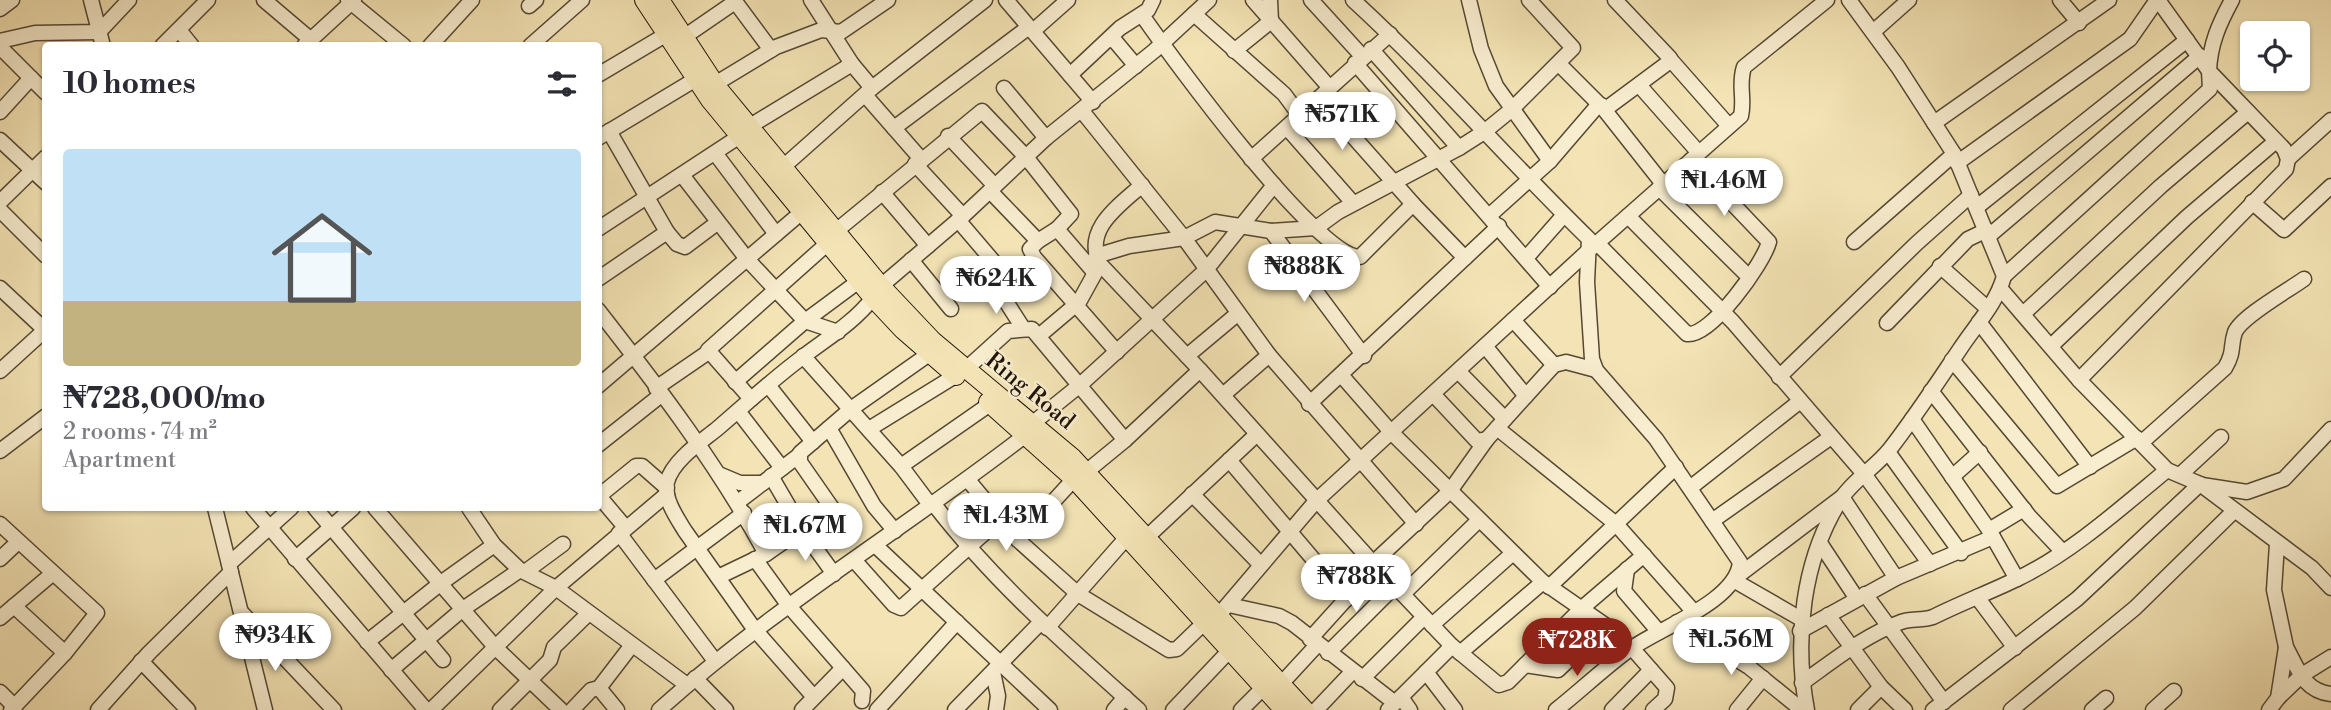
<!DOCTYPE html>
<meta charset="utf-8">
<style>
:root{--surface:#fff;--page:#f2f2f3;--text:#2b2b33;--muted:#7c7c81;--accent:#8f2418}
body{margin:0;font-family:"Libre Bodoni",serif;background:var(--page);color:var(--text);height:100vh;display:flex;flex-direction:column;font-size:26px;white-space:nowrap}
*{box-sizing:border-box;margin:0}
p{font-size:23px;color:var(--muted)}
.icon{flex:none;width:38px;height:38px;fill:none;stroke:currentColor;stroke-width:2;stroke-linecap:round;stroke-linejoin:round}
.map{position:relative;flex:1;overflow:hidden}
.sheet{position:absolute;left:42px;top:42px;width:560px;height:469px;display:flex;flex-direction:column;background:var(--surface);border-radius:7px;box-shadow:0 2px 5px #0004}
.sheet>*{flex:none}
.tools{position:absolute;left:2240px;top:21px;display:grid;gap:14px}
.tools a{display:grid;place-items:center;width:70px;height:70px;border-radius:7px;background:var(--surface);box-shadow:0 2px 5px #0004;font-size:35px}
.price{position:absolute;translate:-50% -60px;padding:0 16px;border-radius:24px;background:#fff;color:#222;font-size:23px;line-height:46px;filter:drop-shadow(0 2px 4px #0008)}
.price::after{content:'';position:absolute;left:50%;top:42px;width:21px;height:16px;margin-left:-10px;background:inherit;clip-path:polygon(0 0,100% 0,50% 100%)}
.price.current{background:var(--accent);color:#fff}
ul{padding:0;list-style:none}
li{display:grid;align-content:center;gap:14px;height:371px;padding:0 21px}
li span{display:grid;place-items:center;height:217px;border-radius:7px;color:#555}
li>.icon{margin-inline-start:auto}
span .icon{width:126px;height:126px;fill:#fffc;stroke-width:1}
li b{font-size:30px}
h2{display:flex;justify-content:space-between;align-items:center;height:84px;padding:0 21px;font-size:30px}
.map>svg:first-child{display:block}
</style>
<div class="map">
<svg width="2331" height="710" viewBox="0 0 2331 710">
<rect width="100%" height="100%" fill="#f4e4b5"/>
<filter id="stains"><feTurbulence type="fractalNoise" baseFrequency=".00286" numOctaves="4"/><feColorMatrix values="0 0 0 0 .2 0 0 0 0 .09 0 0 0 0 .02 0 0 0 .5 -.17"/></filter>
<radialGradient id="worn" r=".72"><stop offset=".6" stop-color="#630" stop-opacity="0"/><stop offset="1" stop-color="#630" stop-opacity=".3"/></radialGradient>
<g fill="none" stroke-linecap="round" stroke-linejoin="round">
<defs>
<g id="minor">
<path d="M91,0L103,46"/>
<path d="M264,0L310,39"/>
<path d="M348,0L404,46"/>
<path d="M734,0L771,50"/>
<path d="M811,0L852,64L872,88"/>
<path d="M1006,0L1093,102"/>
<path d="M1253,0L1330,88"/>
<path d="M1311,0L1362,56"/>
<path d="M1353,0C1436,76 1509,161 1589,239L1587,282L1592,359L1596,370L1656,439L1740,562C1737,602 1656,629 1626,652C1602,670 1580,691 1556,710"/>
<path d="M1469,0L1481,49L1496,86L1550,161"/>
<path d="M2060,0L2079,23"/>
<path d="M529,6L536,0"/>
<path d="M0,9L12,0"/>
<path d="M1194,14L1284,94L1301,117"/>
<path d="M1142,15C1171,57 1317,257 1360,257L1413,204L1320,99"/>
<path d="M179,30L192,46"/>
<path d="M1033,31L1068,0"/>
<path d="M1873,32L1909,0"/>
<path d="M684,37L735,2"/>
<path d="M1110,40L1115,41L1136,66"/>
<path d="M0,41L35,33L99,32L129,0"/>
<path d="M162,46L208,0"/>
<path d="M304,46L354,0"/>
<path d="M430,46L472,0"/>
<path d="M530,46L582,0"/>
<path d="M0,47L46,93"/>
<path d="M1371,49L1459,148"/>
<path d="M1234,51L1271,21L1270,0"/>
<path d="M1670,59L1729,126"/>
<path d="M1355,63L1550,287"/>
<path d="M1559,64L1599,104L1607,108L1669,62L1670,58L1615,0"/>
<path d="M598,75L667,34"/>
<path d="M1070,75L1120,28L1148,10L1153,0"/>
<path d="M715,84L776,47L821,30L841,32L888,0"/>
<path d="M1639,85L1699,153"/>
<path d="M1004,88L1046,138"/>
<path d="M865,95L921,159"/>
<path d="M1603,108L1663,184"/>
<path d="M1082,111L1184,238L1269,355L1416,524"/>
<path d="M0,112L31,78"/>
<path d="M1934,123L2109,0"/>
<path d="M750,126L852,64"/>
<path d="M894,128L1029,27"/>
<path d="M1288,129L1353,203"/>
<path d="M948,136L995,186"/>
<path d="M598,138L696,79"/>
<path d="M0,140L46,183"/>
<path d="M715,153L776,234"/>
<path d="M1251,159L1390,34"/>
<path d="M2288,159L2331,120"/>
<path d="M1957,163L2130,39L2157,0"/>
<path d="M915,164L963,216"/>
<path d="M783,167L872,88L985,0"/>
<path d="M682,175L747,259L805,321L838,332"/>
<path d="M1142,185C1119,206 1083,229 1100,264L1200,370L1373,563L1452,646L1499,685L1508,682L1581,609L1644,555"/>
<path d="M1659,188L1748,276"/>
<path d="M882,192L928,246"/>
<path d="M0,202L46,157"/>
<path d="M2252,202L2284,230L2331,186"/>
<path d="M1413,204L1465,258"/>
<path d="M1977,207L2187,40"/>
<path d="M0,210L46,256"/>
<path d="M1490,215L1550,161L1599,104"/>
<path d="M1628,216L1733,322L1864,474L1930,564"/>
<path d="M958,220L993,261"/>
<path d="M598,229L740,136"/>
<path d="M1057,229L1094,272"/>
<path d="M836,231L982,111L1026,157L1071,214L1057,229L1038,241L990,191"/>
<path d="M1271,231L1364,356"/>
<path d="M667,232L677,244L685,247L717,223"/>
<path d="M1990,235L2200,56"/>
<path d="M1038,241L1030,249L1034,257L1117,352"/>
<path d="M1854,242L1954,154"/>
<path d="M1597,243L1687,334C1711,337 1763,264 1769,242L1691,160"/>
<path d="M1096,256L1129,246L1184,238L1215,222L1271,231L1316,228L1338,212L1459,148L1484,132L1511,110L1573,48L1529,0"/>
<path d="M1526,258L1564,215"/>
<path d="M911,260L951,309"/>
<path d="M1940,266L1987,308"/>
<path d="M2004,276L2210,89L2209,71L2158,0"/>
<path d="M598,279L667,232L609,131"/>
<path d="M881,286L963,216L1046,138L1154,51L1209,0"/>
<path d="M996,286L1023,328"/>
<path d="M0,288L45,330L0,371"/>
<path d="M2000,288L2079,380L2167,470L2200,484L2312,568L2331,588"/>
<path d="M598,310C659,388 719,467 766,554"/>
<path d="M2023,314L2161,186L2248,112"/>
<path d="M1513,320L1554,365"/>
<path d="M1979,322L2090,467"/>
<path d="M1887,323L1968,239L1987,230"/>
<path d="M1040,335L1079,302L1100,264"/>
<path d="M1485,346L1526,396"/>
<path d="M2051,346L2187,217L2276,141"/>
<path d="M803,356L901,466L931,506"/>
<path d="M1187,356L1236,315"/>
<path d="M1952,360L2057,486L2137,438"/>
<path d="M966,369L1008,331L1032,329L1125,440"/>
<path d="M1458,371L1505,419"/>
<path d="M1342,376L1391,432L1543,582L1605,625L1628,650"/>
<path d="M1779,377L1917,243L1971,195"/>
<path d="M2079,380L2286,169L2288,159L2284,149L2209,71C2210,44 2219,24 2232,0"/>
<path d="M735,382L805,321L859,281"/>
<path d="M768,385L813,442"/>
<path d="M598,386L802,212"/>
<path d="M656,388L707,353"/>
<path d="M1931,391L2029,516L2061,550"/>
<path d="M1433,394L1477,441L1487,439"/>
<path d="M1223,395L1269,355"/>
<path d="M751,399L708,350L828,243"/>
<path d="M1309,404L1499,226"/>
<path d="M738,411L782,468"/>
<path d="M1912,419L1989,530L2017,579"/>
<path d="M1033,423L1080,385L1206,270L1274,185"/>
<path d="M829,428L874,506L895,531"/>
<path d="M1497,428L1616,524L1694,612"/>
<path d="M869,429L955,376"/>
<path d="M2141,443L2225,368C2235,351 2230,346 2235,332C2242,316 2289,290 2304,279"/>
<path d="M598,445L661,395"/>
<path d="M0,451L46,416"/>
<path d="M1888,452L1961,553"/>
<path d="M1229,460L1347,599"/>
<path d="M901,466L990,404"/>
<path d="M1086,472L1125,440L1200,370"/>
<path d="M721,475L740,483H763"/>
<path d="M2180,475L2221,437"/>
<path d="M771,476L803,531L834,574"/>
<path d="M1952,477L1980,452"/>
<path d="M968,480L1018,540L1078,594L1169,650L1177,649L1205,622"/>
<path d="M2202,485L2247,492L2284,479L2331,429"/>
<path d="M1690,488L1799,402"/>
<path d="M1192,494L1260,564"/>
<path d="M598,495L625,527"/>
<path d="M599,496L636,466H642L667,488"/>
<path d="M738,502L798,456"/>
<path d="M933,503C993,581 1066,645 1139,710"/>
<path d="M215,508L265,710"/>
<path d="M253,508L426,710"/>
<path d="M315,508L443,660"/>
<path d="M375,508L496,648L561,710"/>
<path d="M469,508L494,545L520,570L556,588L687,685"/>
<path d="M1712,521L1831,437"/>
<path d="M0,524L97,613L65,653L11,710"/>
<path d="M1989,530L2024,509"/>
<path d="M619,533L715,661"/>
<path d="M1146,538L1257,434"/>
<path d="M1018,540L1074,479"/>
<path d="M1820,543L1857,599"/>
<path d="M875,545L1050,710"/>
<path d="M0,559L18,542"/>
<path d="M295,559L353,508"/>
<path d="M755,559L789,606L863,691L862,701"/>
<path d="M854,560L894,605L901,608L1000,519"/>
<path d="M1373,563L1450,491L1487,439L1554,365L1566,362L1596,370"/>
<path d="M229,564L291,508"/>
<path d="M1627,569L1624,591L1659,632"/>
<path d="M525,572L563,544"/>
<path d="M1739,575L1842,497L1896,578"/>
<path d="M718,577L766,554L832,508L800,462V453L851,409L929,354"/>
<path d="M654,580L744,513"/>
<path d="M1735,581L1801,619"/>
<path d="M1549,587L1676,467"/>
<path d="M1403,594L1479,520"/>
<path d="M1865,594L1944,702"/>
<path d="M1977,597L2015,648"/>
<path d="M1229,605L1279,616L1292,623L1395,703"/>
<path d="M14,606L65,653"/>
<path d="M242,613L334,710"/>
<path d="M1828,615L1881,687L1905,710"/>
<path d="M1218,616L1316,501L1587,252L1741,116C1745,98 1738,85 1744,67L1827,0"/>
<path d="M0,618L52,574"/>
<path d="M1677,622L1749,667L1802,710"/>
<path d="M1432,625L1513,553"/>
<path d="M1047,628L1128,536"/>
<path d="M1800,631L1896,578L1993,537"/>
<path d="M1310,639L1376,566"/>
<path d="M367,642L441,583L494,545"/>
<path d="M2286,647C2298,669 2304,691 2331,694"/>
<path d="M1632,648L1667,688L1665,699L1653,710"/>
<path d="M1328,653L1395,586"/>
<path d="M1460,653L1543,582"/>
<path d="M141,661L188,710"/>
<path d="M1525,665L1558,670L1605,625"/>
<path d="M391,670L463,609L520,570"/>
<path d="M993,672L998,696L996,710"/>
<path d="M1426,672L1455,710"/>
<path d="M695,678L726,710"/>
<path d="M1362,679L1424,617"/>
<path d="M1802,683C1833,661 1865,635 1901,622C1911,618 1922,621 1933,617C1961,603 1990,592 2017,579C2071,553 2121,508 2167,470"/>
<path d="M1281,684L1317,645"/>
<path d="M599,688L617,710"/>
<path d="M0,692L15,707"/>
<path d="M813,696L755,630L685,531C677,518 663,498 667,482C673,460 701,442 718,428C746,404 774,378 804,356C829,337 853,323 873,298"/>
<path d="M1401,697L1410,710"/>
<path d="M2278,698L2302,675L2331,657"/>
<path d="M98,710L149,653L231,572"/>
<path d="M431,710L556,588L667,494"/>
<path d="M500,710L550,660L554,647L589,613"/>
<path d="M572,710L591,690L599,688L632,645"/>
<path d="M659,710C773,607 906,528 1027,434"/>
<path d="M802,710L843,668"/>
<path d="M877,710L957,622"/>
<path d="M955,710L1041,622"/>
<path d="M1114,710L1125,697"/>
<path d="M1173,710L1231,649"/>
<path d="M1241,710L1264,687"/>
<path d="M1316,710L1352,672"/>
<path d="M1388,710L1452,646"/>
<path d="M1612,710L1651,670"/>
<path d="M1737,710L1763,678"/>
<path d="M1807,710C1794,640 1802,560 1841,499C1853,480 1876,467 1890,449C1915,417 1937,383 1960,349C1975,326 1997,303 2004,276L1954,154L1898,67L1849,0"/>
<path d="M1858,710L1881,687"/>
<path d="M1933,710L2077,599L2200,484"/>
<path d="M2011,710L2135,608L2234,511"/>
<path d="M2092,710L2106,698"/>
<path d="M2153,710L2174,691"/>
<path d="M2269,710L2278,698L2286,647L2274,590L2277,544"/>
</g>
<g id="major">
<path d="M644,0L710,100L873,298L903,330L956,376"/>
<path d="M660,0L717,87L881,286L933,341L1073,458L1305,710"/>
<path d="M988,402L1074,479L1284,710"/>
</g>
</defs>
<use href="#minor" stroke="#544834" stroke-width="17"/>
<use href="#major" stroke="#1f1409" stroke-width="20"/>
<use href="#minor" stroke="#f8edcf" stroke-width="14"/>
<use href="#major" stroke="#f4e4b5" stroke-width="18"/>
</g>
<g text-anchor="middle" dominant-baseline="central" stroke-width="5" stroke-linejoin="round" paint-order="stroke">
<g font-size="23" fill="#1f1409" stroke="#f8edcf">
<text transform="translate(1030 391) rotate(39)">Ring Road</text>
</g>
</g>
<rect width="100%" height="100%" filter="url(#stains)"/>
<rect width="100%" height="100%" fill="url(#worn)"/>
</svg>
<div class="tools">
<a><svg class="icon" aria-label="locate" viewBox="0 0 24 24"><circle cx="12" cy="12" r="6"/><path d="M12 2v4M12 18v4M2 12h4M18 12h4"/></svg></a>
</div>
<b class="price" style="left:1342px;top:152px">₦571K</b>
<b class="price" style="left:1724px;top:218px">₦1.46M</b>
<b class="price" style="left:1304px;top:304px">₦888K</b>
<b class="price" style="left:996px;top:316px">₦624K</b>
<b class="price" style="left:1006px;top:553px">₦1.43M</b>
<b class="price" style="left:805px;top:563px">₦1.67M</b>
<b class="price" style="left:1356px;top:614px">₦788K</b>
<b class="price" style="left:275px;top:673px">₦934K</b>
<b class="price" style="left:1731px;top:677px">₦1.56M</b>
<b class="price current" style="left:1577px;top:678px">₦728K</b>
<section class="sheet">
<h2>10 homes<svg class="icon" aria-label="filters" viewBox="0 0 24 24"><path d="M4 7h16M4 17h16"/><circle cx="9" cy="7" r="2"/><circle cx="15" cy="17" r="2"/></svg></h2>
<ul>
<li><span style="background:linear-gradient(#bfe0f5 70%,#c2b280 0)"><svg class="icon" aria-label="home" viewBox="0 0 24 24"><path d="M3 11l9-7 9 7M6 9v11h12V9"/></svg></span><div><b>₦728,000/mo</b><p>2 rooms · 74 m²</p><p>Apartment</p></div></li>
</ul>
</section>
</div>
